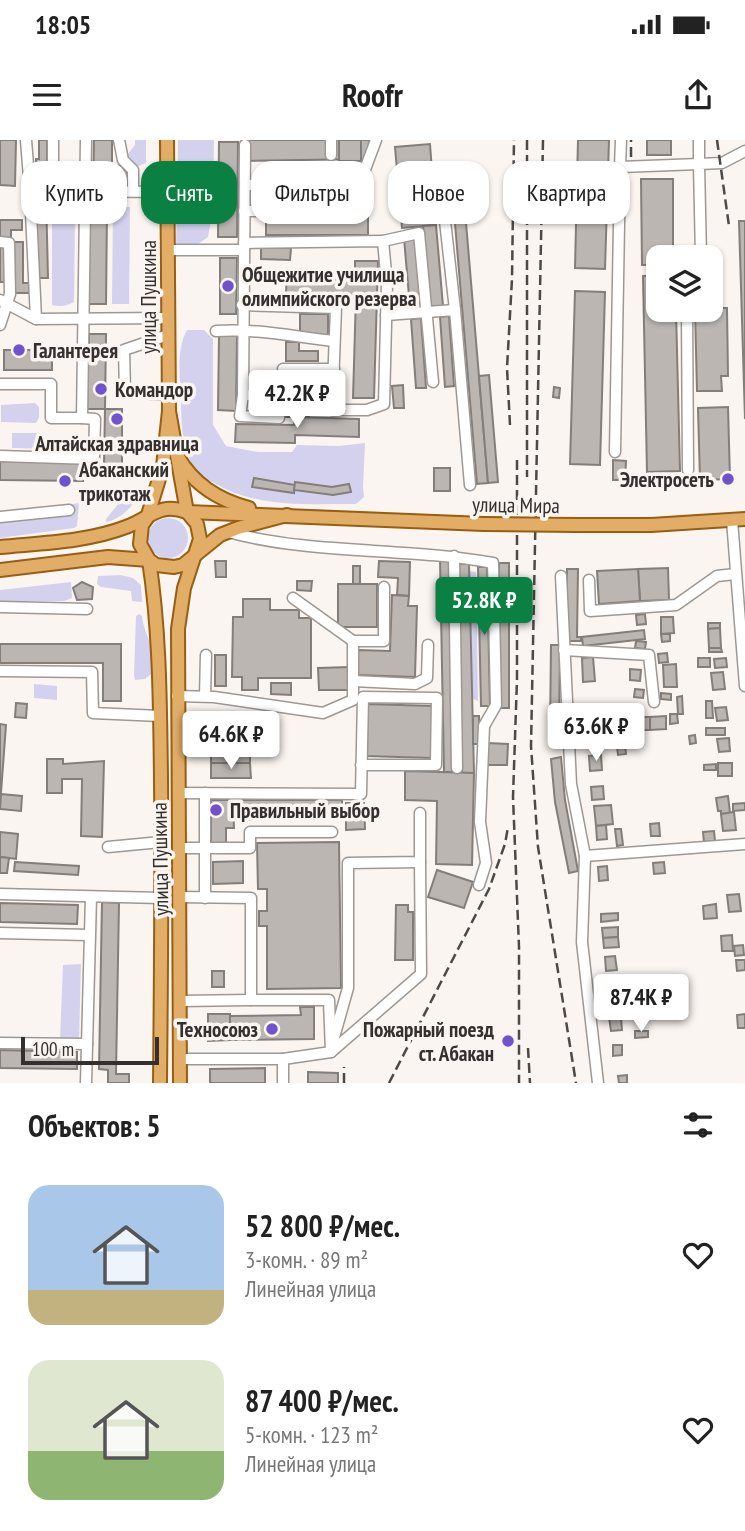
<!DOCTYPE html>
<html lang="ru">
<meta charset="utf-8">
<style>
:root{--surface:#fff;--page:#f6f6f6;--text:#222;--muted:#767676;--accent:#0b8043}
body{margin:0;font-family:"PT Sans Narrow",sans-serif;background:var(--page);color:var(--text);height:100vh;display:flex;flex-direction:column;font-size:26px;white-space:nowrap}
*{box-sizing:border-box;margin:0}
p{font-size:23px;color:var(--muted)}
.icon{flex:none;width:38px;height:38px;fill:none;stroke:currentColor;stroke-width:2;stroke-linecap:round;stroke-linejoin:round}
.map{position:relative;height:943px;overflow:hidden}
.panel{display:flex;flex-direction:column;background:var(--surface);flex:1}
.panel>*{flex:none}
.banner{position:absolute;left:21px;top:21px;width:704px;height:63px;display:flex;gap:14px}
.buttons{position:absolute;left:646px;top:105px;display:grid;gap:14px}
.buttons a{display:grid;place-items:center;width:77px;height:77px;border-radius:14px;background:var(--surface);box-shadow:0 2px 5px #0004;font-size:35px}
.scale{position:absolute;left:21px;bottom:18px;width:138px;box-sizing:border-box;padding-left:7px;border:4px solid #33302f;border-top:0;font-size:19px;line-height:24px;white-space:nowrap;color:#33302f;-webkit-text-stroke:5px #fbf5f1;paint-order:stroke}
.price{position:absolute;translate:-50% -60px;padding:0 16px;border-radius:7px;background:#fff;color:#222;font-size:23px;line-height:46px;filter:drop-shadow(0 2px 4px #0008)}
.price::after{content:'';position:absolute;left:50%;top:42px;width:21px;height:16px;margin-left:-10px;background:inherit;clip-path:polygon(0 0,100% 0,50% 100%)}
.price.selected{background:var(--accent);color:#fff}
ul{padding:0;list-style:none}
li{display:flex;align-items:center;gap:21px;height:175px;padding:0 28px}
li span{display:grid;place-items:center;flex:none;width:196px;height:140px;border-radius:21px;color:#555}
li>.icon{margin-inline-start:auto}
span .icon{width:84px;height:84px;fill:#fffc;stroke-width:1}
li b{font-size:30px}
h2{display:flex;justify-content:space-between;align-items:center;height:84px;padding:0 28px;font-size:30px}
.pill{padding:0 24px;border-radius:21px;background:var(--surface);box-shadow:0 2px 5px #0004;font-size:24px;line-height:63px}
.pill.selected{background:var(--accent);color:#fff}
.status{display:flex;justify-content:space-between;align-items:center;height:49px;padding:0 35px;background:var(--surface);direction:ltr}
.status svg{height:19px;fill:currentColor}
header{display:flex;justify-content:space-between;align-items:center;height:91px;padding:0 28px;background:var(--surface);font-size:32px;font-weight:800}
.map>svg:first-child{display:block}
</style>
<div class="status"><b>18:05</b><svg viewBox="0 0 49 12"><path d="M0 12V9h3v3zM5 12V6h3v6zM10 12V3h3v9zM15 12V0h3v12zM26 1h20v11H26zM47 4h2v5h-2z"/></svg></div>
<header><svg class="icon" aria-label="menu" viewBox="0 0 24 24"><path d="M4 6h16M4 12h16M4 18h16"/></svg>Roofr<svg class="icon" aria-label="share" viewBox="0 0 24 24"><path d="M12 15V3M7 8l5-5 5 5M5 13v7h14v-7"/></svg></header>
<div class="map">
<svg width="745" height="943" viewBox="0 0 745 943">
<rect width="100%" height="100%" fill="#fbf5f1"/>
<g fill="#d4d1ee">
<path d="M135,0H146V23L134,28L128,14L135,5Z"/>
<path d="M178,0H214L213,69L208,97L194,107L176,108Z"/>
<path d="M113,67H130L129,164H112Z"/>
<path d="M63,68L75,70L74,162C66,166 61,167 52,165V73Z"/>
<path d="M187,190H204L213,199V285L226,306L258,312H292L297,305L339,306L365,303L363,347L364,357L356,364C307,364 257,368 214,343C210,341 204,338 200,335C182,316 181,283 181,258C180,236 176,209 187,190Z"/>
<path d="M35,263L39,267V278L36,283L1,282V265Z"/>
<path d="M12,293H44L46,309L12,308Z"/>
<path d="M127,353L136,359C130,370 118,380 106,382V379Z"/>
<path d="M79,363L77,386L74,388L0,398V383L69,374L72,364Z"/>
<circle cx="168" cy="398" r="20"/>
<path d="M460,430L476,432L478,561L463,555Z"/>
<path d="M121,435L133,438L141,445L142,462L132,461L131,451L101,447L97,444L98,436Z"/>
<path d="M71,442L72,458L64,461H0V450Z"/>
<path d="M139,474L142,476C143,487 147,493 150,504C152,513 151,524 151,534L145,539L135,540L134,535L136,476Z"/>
<path d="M34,544L57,546V560L34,558Z"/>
<path d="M93,771H97L92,937H90Z"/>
<path d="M81,824L79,901H60L63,825Z"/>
</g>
<g fill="#bbb6b2" stroke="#837e7a" stroke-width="2">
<path d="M0,0H16L15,46L0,45Z"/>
<path d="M39,0H47V43H40V38H32V30L40,29V24H36V19H39Z"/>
<path d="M94,0H112V25L123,26L129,35V40L122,47L93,48Z"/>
<path d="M245,0H369L368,19L245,21Z"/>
<rect x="339" y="0" width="22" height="21"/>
<path d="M578,0H609L605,129L575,128Z"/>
<rect x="647" y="0" width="24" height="15"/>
<path d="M219,2H238L237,97H218Z"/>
<path d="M430,4L436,85L402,88L395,7Z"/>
<path d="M352,30V39H268V31Z"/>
<path d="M641,39H673V117H658V125H642Z"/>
<path d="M366,49L367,65L267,66V50Z"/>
<path d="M35,54H46L48,138H37Z"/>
<path d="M464,59L488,343L477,344L453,60Z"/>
<path d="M89,70H107L106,164H88Z"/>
<rect x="266" y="76" width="102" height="19"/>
<path d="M0,80H22V90H11V99H0Z"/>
<path d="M739,81H745V279Z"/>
<path d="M436,85L443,166L430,167L423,86Z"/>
<path d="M415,97L421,167L410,168L404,98Z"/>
<path d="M13,102H23V143H31V153H13Z"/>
<rect x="0" y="107" width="6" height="35"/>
<path d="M261,108H291L290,120L261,119Z"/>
<path d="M220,118H237L236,174H220Z"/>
<path d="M355,121H378L374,258H353L356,155L286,153L287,131L355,133Z"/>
<path d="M643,136H658V170H676L680,331L647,332Z"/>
<path d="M575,151L605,152L600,325L570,324Z"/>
<path d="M710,168H727L728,236H721L722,251H697L695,170Z"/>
<rect x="300" y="174" width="28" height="23"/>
<path d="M449,176L454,246L445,247L440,177Z"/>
<path d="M421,178L426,248H416L411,179Z"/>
<path d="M89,194H106L105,269H87Z"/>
<path d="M219,196H237L236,271L218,270Z"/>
<path d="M286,202H299V211H318V221H286Z"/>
<rect x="4" y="210" width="48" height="20"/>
<path d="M489,235L498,342L488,343L479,236Z"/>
<rect x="289" y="244" width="28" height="9"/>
<path d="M403,245L404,268H394L392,246Z"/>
<path d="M554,247L560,248L559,258L553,257Z"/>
<rect x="283" y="259" width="26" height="18"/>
<path d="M728,267L730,339L700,340L698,268Z"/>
<path d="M105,269H122V325H104Z"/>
<path d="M295,277L359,279V297L295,295V303L235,302L236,284L294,285Z"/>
<path d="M613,320L626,321L625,340H613Z"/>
<path d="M0,321L83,322V341L0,340Z"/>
<rect x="434" y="328" width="16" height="23"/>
<path d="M254,338L295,345L294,353L252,347Z"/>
<path d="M295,342L332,347L349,344L351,352L333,355L294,350Z"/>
<path d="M440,420H449L452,632H444Z"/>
<path d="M215,421H226V437H216Z"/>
<path d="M379,421L410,422L409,456L397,455L398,438L378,437Z"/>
<rect x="499" y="423" width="10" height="145"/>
<path d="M457,424H469L474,633H462Z"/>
<rect x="353" y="426" width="7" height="18"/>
<path d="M478,427H487L490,566H481Z"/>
<path d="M668,428L669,460L640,461L638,429Z"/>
<path d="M567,429H578L577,497H581V501H566Z"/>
<path d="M638,429L640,461L599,464L597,431Z"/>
<path d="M297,441H312L311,451L297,450Z"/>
<path d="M82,442L93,447L92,459L77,460L73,448Z"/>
<rect x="338" y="444" width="39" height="43"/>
<path d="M392,455L409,456L408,466H417L415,537L357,535L358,510L390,511Z"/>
<path d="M243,459H270V470H299V478H311V538H258V550H242V537H232L233,477H243Z"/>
<path d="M645,474L646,484L637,485L636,475Z"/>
<path d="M661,477H673L674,493L661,494Z"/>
<path d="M708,483H720V488L708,489Z"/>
<path d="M720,488L721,508H709L708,489Z"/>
<path d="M644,490L645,499L583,506L582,497Z"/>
<path d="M661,494H670V501L662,502Z"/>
<path d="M636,501L646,502L645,509L635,508Z"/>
<path d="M0,504H121V561H103V523H0Z"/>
<path d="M551,505H560L559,592H550Z"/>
<path d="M709,508H721L722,512H709Z"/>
<path d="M667,513L668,522L659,523L658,514Z"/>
<rect x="215" y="515" width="11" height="31"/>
<path d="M593,517L595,541L583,542L582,518Z"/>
<rect x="698" y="518" width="12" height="9"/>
<path d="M726,518L727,527L715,528L714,519Z"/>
<path d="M676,524L677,547H664L663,525Z"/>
<path d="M349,527L350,550H319L318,528Z"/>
<path d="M630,529L641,530L640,541L630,540Z"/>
<path d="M723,532L725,549L713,550L711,533Z"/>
<path d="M271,543H291V555L271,554Z"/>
<path d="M635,549L644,550L643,558L634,557Z"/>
<path d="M661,553L671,554V560L661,559Z"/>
<path d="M682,556L683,574H678L677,557Z"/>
<path d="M706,561H712L713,578H706Z"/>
<path d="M16,563L27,564L26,578L15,577Z"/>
<path d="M366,564L433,566L432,618L365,616Z"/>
<path d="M586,564H593L594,571H586Z"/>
<path d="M726,567L728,580L717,581L715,568Z"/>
<path d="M670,574H677L678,583L670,584Z"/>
<path d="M473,576H479L480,604H473Z"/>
<path d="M666,576V589L650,590V577Z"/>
<path d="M640,577H650V590H641Z"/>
<path d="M597,580L598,599L587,600L585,581Z"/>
<path d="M0,584L6,585L0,666Z"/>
<rect x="706" y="588" width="19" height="7"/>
<path d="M211,590H224L225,596L250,595V623H211Z"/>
<path d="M695,595L696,603L690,604L689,596Z"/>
<path d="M729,598L730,611L719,612L717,599Z"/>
<path d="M487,603L508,604L507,625H486Z"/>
<path d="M625,605L626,614L618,615L617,606Z"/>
<path d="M601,615L602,630L590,631L589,616Z"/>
<path d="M561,617L565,660L578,731L569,733L555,662L551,619Z"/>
<path d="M47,619H63V624L104,621L102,697L81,696L82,639H62V653H47Z"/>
<path d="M211,623H250L251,638H211Z"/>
<rect x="718" y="623" width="14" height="13"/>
<path d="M716,624V630H704V625Z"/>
<path d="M405,631L474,633L472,725L436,724L437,661L405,660Z"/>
<path d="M603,646L604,659L592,660L591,647Z"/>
<path d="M1,654L22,656L21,671L0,669Z"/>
<path d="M728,656L730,673L721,674V671H718L716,658Z"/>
<path d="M211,660H233L234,688H226V704H211Z"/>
<path d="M233,660H342V670H326V679L234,680Z"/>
<path d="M346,663H364L365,689L346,690Z"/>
<path d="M745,663V670L733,671V664Z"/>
<path d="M611,665L613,684L596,686L594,666Z"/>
<path d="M734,672L736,690L723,691L721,674Z"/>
<path d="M659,683L660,696H651L650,684Z"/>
<path d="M606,685L607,699L597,700L596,686Z"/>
<path d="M615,689H621L623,705L617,706Z"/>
<path d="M714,691L715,701L704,702L703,692Z"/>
<path d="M0,692L18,694L16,719L0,717Z"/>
<path d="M339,702L341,848L267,849V786H259V771H267V749H258L257,703Z"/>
<path d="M0,717L9,718L7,733H0Z"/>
<path d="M243,721V743L213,744V722Z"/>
<path d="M15,722L79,726L78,735L14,731Z"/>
<path d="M664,722L665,733L654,734L653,723Z"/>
<path d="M607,726L608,740L599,741L598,727Z"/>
<path d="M437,730L473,742L464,768L428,757Z"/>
<path d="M739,754L741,771L729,772L727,755Z"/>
<path d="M102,762L119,763L116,934H129V943H108V930L99,929Z"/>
<path d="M0,763L78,765L77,784L0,782Z"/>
<path d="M716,764L717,778L704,779L703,766Z"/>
<path d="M396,765H408V772H413V820H395Z"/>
<path d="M618,773V780L601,782V774Z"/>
<path d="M618,787V797L603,798L602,788Z"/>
<path d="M732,795L733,811H722L721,796Z"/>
<path d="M618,797L619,807L604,808L603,798Z"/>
<path d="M743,805L744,815L735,816L734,806Z"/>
<path d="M615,816L617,830L606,831L605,817Z"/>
<path d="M736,820H745V830L737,831Z"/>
<rect x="212" y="831" width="12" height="16"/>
<path d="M620,841L621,855L606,856L605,842Z"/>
<path d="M300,867H314V899L230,900V876L301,875Z"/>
<path d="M208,874H230V900L208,901Z"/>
<path d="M745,874V888H738L737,875Z"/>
<path d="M609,877H621L622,890L611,891Z"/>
<path d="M635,891H648V897L635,898Z"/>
<path d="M613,905H622V915L613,916Z"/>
<path d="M0,910L77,912V929L0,928Z"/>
<path d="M265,928V943H210V929Z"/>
<path d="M308,932L338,933V943H308Z"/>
<path d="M627,935V943H619L618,936Z"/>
</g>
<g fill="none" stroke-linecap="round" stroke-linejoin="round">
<defs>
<g id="minor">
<path d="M26,0L30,51H53"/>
<path d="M53,0V51L167,52"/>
<path d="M119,0L123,20L133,30V51"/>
<path d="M245,5L243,255L240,276L279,278L280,255"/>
<path d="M331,15V0"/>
<path d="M620,27L621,0"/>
<path d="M245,45L360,43L376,0"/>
<path d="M30,51L36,179"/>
<path d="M442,54L455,170L470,345"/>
<path d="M244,71H361"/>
<path d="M383,101L419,93L433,242"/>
<path d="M0,102L9,103L10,154L0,185"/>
<path d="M167,110H244"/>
<path d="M701,117L699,24L722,23L745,11"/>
<path d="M0,160L36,179L168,178"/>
<path d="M242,165L336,168L332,270H367L384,264L387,143L383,101L244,103"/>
<path d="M687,170L688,330"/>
<path d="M386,175L455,170"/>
<path d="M216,191C255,188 295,197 334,201"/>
<path d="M168,195L124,210L125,252L169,255"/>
<path d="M283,229H334"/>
<path d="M0,244H51V278H82"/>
<path d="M243,255H280L333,260"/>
<path d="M615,312L620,27L699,24V0"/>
<path d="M0,316L94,319L95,279L82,278L86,0"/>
<path d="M0,377L69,370"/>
<path d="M732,380L745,546"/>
<path d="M228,392C314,415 406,407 493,423L496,565L484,586L480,682L486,723L479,745"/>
<path d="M454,416L457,628"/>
<path d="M561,436L571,644L585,716L582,802L598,943"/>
<path d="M589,440L590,471L676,465L717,436L735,434"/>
<path d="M0,467L87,469"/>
<path d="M353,501H384V447"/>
<path d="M564,510L649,515L654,562"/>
<path d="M0,531L92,532L93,573L160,576"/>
<path d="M353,541L415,544L427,538L428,505"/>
<path d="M177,556L214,557L323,573L353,560V501L293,458"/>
<path d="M205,556L206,515"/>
<path d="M178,653L361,654L363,557L437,558L436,625H361"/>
<path d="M205,653V758"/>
<path d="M108,707L161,702"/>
<path d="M180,708H250V692H332"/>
<path d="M585,716L745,704"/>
<path d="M0,754L161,758"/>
<path d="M180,757L251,758V860H329L331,912L283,919"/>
<path d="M0,793L89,795"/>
<path d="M180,861L251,860"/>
<path d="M333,901L348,848V723L420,722V673"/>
<path d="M0,903L87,904"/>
<path d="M331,912L421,834L420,722"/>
<path d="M180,919H283V943"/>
<path d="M86,943L91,757"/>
</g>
<g id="major">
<path d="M167,0L169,271L163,326L147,378L142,385L140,404L149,420L156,425L174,427L183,425L220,395L238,388L287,375"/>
<path d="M169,271L187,372L197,384L200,399L184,448L178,489L180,943"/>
<path d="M178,317C194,345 218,360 249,368"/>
<path d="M576,385H651L745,379"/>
<path d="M0,407C41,403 87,402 126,387C151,378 158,362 187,372L484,384"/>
<path d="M149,420C160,492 160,565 161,638C162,740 161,841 160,943"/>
<path d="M0,430L108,417L149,420"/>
</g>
</defs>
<use href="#minor" stroke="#9d9894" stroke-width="13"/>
<use href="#major" stroke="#985e11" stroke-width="16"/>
<use href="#minor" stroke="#fff" stroke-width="10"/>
<use href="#major" stroke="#e2ad67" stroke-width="12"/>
<g stroke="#4d4948" stroke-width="2.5" stroke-dasharray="10 5" stroke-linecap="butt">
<path d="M527,0V337"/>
<path d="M543,0L531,606L538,707L576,943"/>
<path d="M717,0L729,86"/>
<path d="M631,17V0"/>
<path d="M510,285L507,228L512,139L514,0"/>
<path d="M517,320V539L513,657L519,807V943"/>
<path d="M528,908L530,943"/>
<path d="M344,943V927"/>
<path d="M389,943L489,749L505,704L508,687"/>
</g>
<defs>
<path id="major-bridge" d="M484,384L576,385"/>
</defs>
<use href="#major-bridge" stroke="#985e11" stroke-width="16" stroke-linecap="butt"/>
<use href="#major-bridge" stroke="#e2ad67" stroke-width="12"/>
</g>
<g fill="#7053cc" stroke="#fbf5f1" stroke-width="2.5">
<circle cx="228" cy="146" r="7"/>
<circle cx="19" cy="210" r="7"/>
<circle cx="101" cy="249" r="7"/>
<circle cx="117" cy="279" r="7"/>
<circle cx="728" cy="339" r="7"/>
<circle cx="65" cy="341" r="7"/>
<circle cx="216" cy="670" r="7"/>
<circle cx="272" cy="889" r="7"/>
<circle cx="508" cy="901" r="7"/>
</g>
<g text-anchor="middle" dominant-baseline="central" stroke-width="7" stroke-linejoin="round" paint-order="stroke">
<g font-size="21" font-weight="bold" fill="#33302f" stroke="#fbf5f1" text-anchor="start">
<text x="242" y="134">Общежитие училища<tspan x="242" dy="24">олимпийского резерва</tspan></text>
<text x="33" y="210">Галантерея</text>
<text x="115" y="249">Командор</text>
<text x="117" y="303" text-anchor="middle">Алтайская здравница</text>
<text x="79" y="329">Абаканский<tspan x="79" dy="24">трикотаж</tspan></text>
<text x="714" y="339" text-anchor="end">Электросеть</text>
<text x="230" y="670">Правильный выбор</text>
<text x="258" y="889" text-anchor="end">Техносоюз</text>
<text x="494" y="889" text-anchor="end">Пожарный поезд<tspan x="494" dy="24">ст. Абакан</tspan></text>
</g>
<g font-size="21" fill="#33302f" stroke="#fbf5f1">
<text transform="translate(148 157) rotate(-90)">улица Пушкина</text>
<text transform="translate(516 365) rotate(1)">улица Мира</text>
<text transform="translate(160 719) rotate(-91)">улица Пушкина</text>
</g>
</g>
</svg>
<div class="buttons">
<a><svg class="icon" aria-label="layers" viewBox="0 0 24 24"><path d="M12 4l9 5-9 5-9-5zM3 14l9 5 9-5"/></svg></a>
</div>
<div class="scale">100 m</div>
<b class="price" style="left:297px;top:290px">42.2K ₽</b>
<b class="price selected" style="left:484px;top:497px">52.8K ₽</b>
<b class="price" style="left:596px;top:623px">63.6K ₽</b>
<b class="price" style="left:231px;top:631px">64.6K ₽</b>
<b class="price" style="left:641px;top:894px">87.4K ₽</b>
<div class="banner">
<a class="pill">Купить</a>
<a class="pill selected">Снять</a>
<a class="pill">Фильтры</a>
<a class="pill">Новое</a>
<a class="pill">Квартира</a>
</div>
</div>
<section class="panel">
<h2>Объектов: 5<svg class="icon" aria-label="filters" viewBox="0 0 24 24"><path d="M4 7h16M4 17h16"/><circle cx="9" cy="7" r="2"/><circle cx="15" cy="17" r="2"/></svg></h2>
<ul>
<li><span style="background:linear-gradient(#a9c7e8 75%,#c2b280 0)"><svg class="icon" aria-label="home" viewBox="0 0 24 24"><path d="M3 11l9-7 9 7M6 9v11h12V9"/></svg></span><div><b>52 800 ₽/мес.</b><p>3-комн. · 89 m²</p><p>Линейная улица</p></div><svg class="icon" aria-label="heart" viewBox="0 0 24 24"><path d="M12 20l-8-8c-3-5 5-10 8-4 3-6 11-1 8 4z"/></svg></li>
<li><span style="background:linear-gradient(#dfe7d0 65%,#8fb573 0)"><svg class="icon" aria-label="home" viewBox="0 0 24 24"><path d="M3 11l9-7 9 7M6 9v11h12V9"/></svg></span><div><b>87 400 ₽/мес.</b><p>5-комн. · 123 m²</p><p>Линейная улица</p></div><svg class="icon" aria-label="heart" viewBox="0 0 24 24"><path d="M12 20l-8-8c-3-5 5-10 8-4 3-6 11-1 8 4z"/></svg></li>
</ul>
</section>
